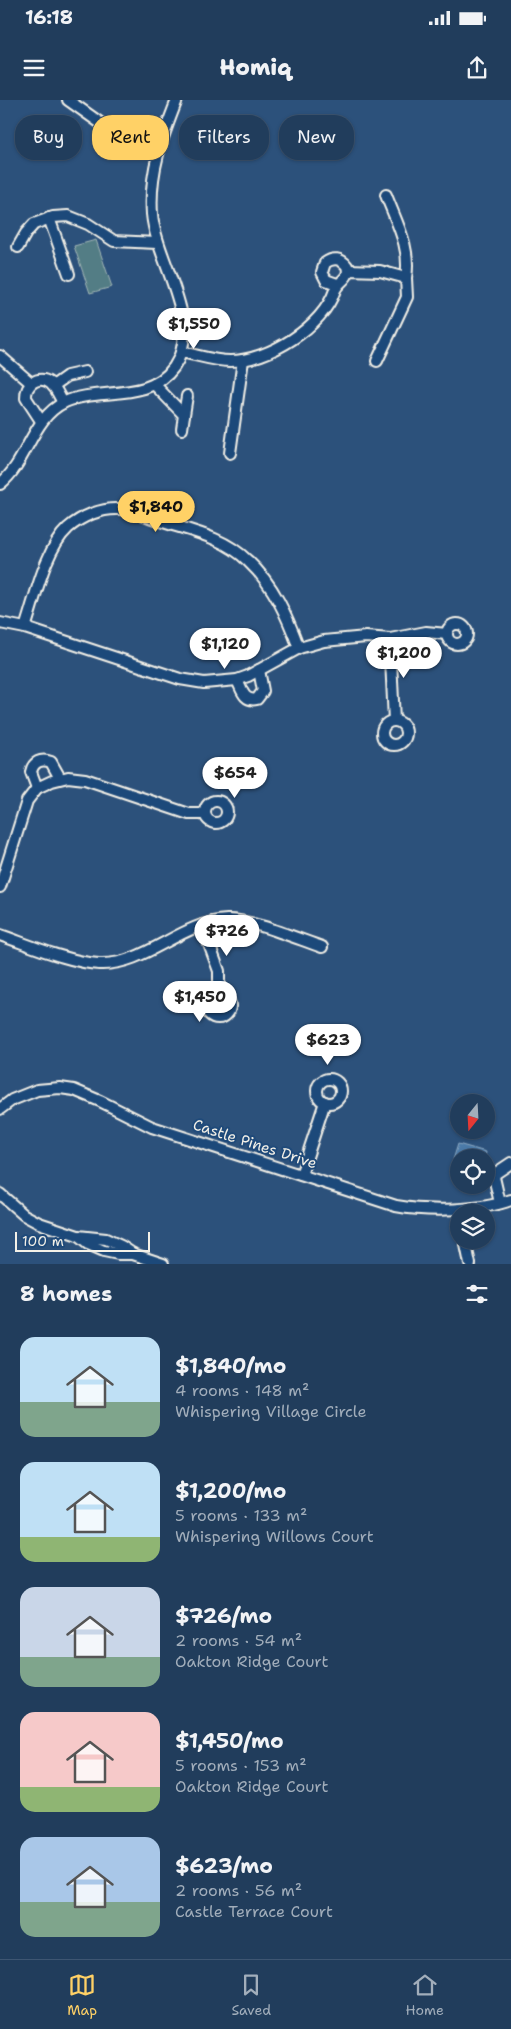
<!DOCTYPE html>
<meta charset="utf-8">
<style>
:root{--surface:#213d5c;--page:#294462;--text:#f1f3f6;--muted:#a2aebb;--line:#3e5672;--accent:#ffd166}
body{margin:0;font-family:"Shantell Sans",sans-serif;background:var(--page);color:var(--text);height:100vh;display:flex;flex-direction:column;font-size:19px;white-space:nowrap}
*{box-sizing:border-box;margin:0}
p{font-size:16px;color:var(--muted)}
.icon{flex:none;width:28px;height:28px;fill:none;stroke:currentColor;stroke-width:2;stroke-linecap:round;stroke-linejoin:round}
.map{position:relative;height:1164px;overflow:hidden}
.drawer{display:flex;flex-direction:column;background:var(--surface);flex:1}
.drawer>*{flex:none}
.top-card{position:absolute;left:15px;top:15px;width:481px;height:45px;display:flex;gap:10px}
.needle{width:32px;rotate:198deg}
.tools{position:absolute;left:450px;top:994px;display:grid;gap:10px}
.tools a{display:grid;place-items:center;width:45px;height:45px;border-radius:50%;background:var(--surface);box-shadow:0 1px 4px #0004,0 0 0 1px var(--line);font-size:25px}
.scale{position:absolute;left:15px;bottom:12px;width:135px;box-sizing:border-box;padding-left:5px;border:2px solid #f4f1e8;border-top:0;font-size:14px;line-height:18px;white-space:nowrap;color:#f4f1e8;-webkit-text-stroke:4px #1f4a7a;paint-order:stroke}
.price{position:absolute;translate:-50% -42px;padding:0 11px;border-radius:18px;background:#fff;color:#222;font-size:16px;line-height:32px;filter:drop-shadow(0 1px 2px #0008)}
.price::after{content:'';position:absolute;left:50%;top:30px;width:15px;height:11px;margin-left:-8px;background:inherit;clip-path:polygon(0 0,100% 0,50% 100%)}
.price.on{background:var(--accent);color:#111}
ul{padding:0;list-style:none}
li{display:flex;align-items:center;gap:15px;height:125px;padding:0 20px}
li span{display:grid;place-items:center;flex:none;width:140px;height:100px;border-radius:15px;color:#555}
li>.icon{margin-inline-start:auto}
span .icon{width:60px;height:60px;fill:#fffc;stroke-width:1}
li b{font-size:21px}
h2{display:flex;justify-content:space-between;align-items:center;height:60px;padding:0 20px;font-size:21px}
.chip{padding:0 18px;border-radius:20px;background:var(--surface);box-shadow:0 1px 4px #0004,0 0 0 1px var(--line);font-size:18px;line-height:45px}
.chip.on{background:var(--accent);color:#111}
.status{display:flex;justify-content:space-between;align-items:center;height:35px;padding:0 25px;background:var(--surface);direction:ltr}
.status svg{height:14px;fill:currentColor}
header{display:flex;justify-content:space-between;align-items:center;height:65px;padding:0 20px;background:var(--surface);font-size:22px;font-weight:800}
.dock{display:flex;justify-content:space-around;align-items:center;height:70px;border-top:1px solid var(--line);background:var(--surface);font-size:14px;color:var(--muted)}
.dock a{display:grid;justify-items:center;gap:2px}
.dock .on{color:var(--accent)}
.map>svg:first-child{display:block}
</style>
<div class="status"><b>16:18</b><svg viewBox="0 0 49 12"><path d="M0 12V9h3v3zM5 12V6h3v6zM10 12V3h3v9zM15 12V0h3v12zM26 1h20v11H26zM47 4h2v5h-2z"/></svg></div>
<header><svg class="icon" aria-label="menu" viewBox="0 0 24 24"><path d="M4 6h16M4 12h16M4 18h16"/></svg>Homiq<svg class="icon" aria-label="share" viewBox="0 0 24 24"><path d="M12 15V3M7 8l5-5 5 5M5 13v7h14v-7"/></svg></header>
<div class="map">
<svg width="511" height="1164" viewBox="0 0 511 1164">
<rect width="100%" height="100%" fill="#2c517b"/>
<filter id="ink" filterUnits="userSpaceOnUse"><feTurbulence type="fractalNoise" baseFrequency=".02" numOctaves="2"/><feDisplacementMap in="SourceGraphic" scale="10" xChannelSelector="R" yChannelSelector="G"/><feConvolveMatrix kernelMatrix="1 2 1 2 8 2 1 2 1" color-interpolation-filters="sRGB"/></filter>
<g filter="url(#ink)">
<path fill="#537d85" stroke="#a4b7b6" d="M96,140L112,187L90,193L74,146Z"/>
<path fill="#4b7aa8" stroke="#8faac2" d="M458,1044L486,1052L485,1057L459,1058V1062L453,1060Z"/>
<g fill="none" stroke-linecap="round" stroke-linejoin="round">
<defs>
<g id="minor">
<path d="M68,0L109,29L158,48"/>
<path d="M49,118L69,174"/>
<path d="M18,147L26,133L34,124L53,117L68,116L88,124L114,141L157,143"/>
<path d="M348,170L380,171L406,178C411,147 397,124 386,95"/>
<path d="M181,252C197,255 214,261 230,261C268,261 323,227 335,190C339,180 351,179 347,166C341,158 333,157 325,163L322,172L326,180L337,184"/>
<path d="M0,256L31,283"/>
<path d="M377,261L407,197L406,178"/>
<path d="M154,284L184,315L182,329"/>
<path d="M53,286L67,276L85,272"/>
<path d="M184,315L187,296"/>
<path d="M41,321L26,298C25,285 38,274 50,283C56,287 59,296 63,303"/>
<path d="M230,353L243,260"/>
<path d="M0,384C28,362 31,318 65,302C98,287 149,303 174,267C204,223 156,161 152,114C149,72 162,38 177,0"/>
<path d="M0,523L25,528L180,579L204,583L237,580L248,576L299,548L324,541L366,537L390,539L426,532L447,534"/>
<circle cx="457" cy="534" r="10"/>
<path d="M25,528C35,499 45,449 68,428C82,416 101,408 120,409C133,410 147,416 160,421C191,431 224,437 248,461C274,485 287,516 299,548"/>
<path d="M390,539L394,621"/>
<path d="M237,580C242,590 244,602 257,599L263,591L259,570"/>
<circle cx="394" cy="633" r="12"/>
<path d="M37,688L31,672C33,662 41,658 51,662L60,678"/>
<circle cx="216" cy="712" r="11"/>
<path d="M0,787L27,701L37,688L52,681L68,677L85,679L189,714H205"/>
<path d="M202,825L219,871V895"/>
<path d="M0,835C27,844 71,863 99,864C145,866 181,822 227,820C251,819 298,839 322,847"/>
<circle cx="218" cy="906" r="12"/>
<circle cx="329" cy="991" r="12"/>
<path d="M0,1009L12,1000L37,990L60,988L74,990L100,1001L152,1027L396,1106C428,1112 481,1111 511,1100"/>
<path d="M301,1075L325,1002"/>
<path d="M0,1094L24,1115L39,1123L78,1136L106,1139L121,1146L133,1154"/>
<path d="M500,1103L494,1077L496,1073L511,1063"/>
<path d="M78,1136L88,1144L104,1151L118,1154H133L163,1164"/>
<path d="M465,1140L470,1164"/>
</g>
</defs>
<use href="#minor" stroke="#f4f1e8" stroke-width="14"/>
<use href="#minor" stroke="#1f4a7a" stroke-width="10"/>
</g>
</g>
<g text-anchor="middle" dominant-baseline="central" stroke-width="4" stroke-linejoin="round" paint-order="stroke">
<g font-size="15" fill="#f4f1e8" stroke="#1f4a7a">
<text transform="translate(255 1044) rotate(18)">Castle Pines Drive</text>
</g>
</g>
</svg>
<div class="tools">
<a><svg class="needle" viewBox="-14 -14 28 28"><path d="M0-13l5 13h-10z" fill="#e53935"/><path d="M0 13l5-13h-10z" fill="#a2aebb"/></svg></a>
<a><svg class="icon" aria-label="locate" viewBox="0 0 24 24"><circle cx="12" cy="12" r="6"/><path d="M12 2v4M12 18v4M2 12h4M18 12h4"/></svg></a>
<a><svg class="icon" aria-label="layers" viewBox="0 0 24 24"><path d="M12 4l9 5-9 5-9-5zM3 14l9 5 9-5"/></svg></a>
</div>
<div class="scale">100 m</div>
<b class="price" style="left:194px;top:250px">$1,550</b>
<b class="price on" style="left:156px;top:433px">$1,840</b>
<b class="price" style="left:225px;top:570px">$1,120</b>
<b class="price" style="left:404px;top:579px">$1,200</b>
<b class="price" style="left:235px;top:699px">$654</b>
<b class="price" style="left:227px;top:857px">$726</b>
<b class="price" style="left:200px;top:923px">$1,450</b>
<b class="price" style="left:328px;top:966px">$623</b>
<div class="top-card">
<a class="chip">Buy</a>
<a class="chip on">Rent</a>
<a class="chip">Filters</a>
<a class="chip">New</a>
</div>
</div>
<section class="drawer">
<h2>8 homes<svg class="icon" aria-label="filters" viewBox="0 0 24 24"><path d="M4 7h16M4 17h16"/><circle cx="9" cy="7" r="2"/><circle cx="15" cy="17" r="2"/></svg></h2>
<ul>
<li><span style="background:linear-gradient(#bfe0f5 65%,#7fa58c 0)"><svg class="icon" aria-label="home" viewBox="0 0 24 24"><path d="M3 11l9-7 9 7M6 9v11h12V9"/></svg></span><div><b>$1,840/mo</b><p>4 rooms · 148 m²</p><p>Whispering Village Circle</p></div></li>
<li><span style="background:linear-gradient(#bfe0f5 75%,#8fb573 0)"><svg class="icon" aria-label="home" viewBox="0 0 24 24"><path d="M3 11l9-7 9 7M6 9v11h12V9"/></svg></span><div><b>$1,200/mo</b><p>5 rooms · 133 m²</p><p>Whispering Willows Court</p></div></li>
<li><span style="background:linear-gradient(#c9d6e8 70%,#7fa58c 0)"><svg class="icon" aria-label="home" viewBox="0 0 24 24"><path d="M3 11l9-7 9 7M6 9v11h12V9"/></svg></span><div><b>$726/mo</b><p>2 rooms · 54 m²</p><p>Oakton Ridge Court</p></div></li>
<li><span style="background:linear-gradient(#f6c9c9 75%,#8fb573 0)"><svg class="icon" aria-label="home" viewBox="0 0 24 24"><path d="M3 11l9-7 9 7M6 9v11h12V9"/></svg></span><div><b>$1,450/mo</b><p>5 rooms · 153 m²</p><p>Oakton Ridge Court</p></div></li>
<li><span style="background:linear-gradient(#a9c7e8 65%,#7fa58c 0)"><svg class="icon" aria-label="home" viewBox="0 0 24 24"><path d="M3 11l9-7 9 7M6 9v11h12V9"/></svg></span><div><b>$623/mo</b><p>2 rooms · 56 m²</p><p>Castle Terrace Court</p></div></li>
</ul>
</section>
<nav class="dock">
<a class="on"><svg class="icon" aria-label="map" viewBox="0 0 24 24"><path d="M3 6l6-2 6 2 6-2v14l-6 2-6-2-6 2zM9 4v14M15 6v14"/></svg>Map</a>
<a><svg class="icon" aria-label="saved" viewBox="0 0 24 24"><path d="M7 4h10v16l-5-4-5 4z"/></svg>Saved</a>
<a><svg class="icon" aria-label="home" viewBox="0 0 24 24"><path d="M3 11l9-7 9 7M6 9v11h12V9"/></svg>Home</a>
</nav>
